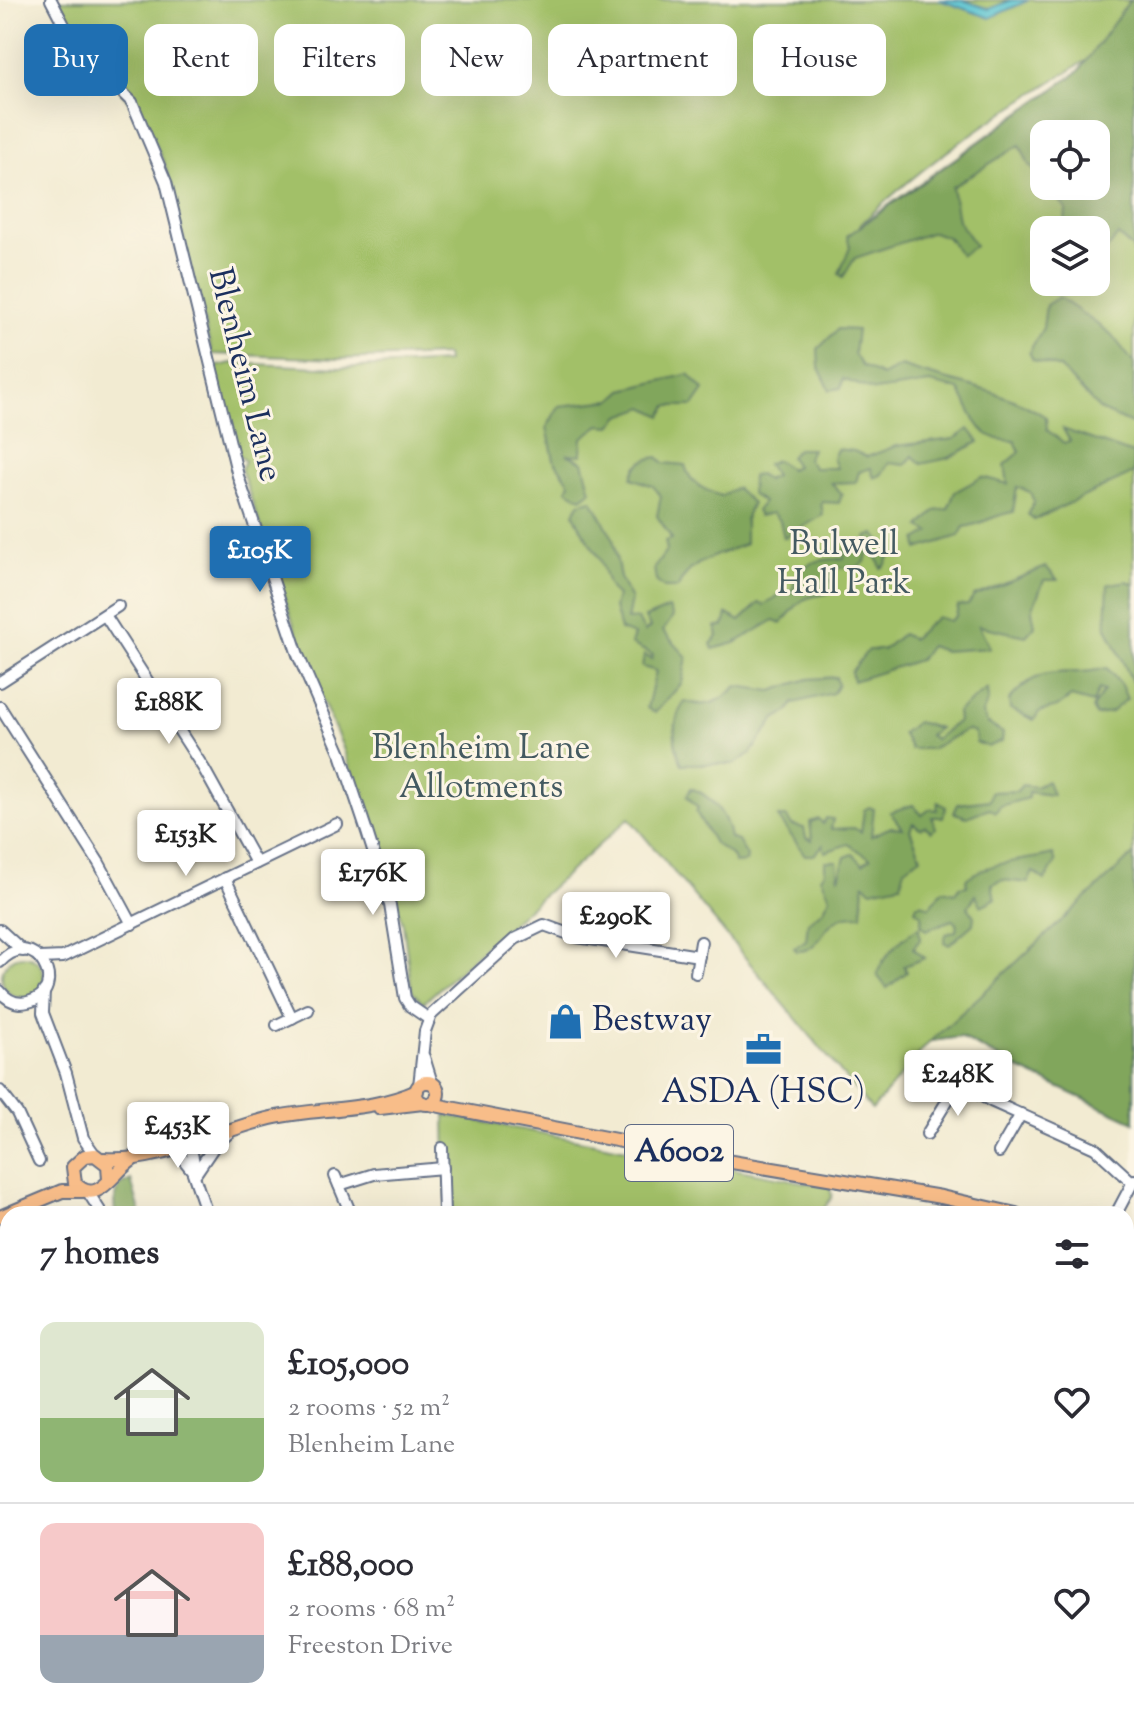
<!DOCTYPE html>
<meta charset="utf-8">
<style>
:root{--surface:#fff;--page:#f2f2f3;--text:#2b2b33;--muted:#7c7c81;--line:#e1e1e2;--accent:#1f6fb2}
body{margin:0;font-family:"Sorts Mill Goudy",serif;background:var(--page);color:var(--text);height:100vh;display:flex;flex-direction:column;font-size:30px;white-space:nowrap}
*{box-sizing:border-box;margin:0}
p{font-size:26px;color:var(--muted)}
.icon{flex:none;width:44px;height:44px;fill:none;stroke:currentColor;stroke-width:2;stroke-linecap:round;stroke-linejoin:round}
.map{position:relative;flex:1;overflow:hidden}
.drawer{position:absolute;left:0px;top:1206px;width:1134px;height:514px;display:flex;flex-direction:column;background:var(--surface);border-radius:24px 24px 0 0;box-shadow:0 8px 32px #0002}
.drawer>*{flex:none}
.guide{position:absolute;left:24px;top:24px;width:1086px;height:72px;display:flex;gap:16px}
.controls{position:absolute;left:1030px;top:120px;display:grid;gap:16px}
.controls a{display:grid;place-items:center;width:80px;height:80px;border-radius:16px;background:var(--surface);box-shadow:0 8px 32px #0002;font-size:40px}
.price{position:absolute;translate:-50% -68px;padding:0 18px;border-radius:8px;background:#fff;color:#222;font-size:26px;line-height:52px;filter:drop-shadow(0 2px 4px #0008)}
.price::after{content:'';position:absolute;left:50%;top:48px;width:24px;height:18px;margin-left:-12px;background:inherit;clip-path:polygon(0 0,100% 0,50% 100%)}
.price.on{background:var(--accent);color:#fff}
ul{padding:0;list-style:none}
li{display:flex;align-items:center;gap:24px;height:200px;padding:0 40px}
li+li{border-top:2px solid var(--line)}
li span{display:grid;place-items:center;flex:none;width:224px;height:160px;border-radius:16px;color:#555}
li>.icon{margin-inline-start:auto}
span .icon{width:96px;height:96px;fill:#fffc;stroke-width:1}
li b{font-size:34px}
h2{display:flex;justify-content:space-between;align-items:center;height:96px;padding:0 40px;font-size:34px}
.tag{padding:0 28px;border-radius:16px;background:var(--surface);box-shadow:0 8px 32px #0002;font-size:28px;line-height:72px}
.tag.on{background:var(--accent);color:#fff}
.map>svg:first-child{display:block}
</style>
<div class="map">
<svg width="1134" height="1719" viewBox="0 0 1134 1719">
<rect width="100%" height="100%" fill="#fcf5e5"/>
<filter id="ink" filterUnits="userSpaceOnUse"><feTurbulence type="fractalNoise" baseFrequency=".0125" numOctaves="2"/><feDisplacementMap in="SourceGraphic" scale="16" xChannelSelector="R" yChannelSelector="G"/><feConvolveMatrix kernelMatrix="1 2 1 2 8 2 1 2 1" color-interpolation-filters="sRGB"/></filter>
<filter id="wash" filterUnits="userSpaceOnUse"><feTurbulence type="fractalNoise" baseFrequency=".006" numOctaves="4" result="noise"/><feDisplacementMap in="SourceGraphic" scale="32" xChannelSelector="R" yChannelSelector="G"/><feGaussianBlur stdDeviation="1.8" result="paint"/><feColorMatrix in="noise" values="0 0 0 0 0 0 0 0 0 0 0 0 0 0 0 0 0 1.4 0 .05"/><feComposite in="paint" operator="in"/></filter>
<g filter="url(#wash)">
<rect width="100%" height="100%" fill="#f2ebd2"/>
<g fill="#a2c067" stroke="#5e7862" stroke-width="2" fill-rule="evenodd">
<path d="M56,0H1134V1122L1021,1070L960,1037L930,1041L872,1110L629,818L423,1003L412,991L403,924L342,745L311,675L241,469L245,461L236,452L215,367L231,363L341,368L447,362L446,355L338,359L212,354L165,165L142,116L79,42ZM1085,61L1079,71L859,226C925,161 1006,109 1085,61ZM1044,134H1096V186H1044ZM1044,230H1096V282H1044Z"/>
<circle cx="23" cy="977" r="21"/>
<path d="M445,1115L830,1187L832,1197L820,1214H447Z"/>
</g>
<g fill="#81a65c" stroke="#4e6a5d" stroke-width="2">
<path d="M1130,0H1134V255L1132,248L1118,235L1105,253L1096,254V230H1070L1065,224L1066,209L1048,186H1096V134H1044V181L1029,165L1020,145L952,187L958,220L975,246L961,255L947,237L933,232L855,258L843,277L839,274L850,247L847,236L1079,71Z"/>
<path d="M1059,297L1111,334L1134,363V425L1101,411L1060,368L1033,360L1029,352L1043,328L1046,305Z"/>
<path d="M838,329L857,330L854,354L862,366L882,376L901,366C949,383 1002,388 1046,417L1047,430L1064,443L1070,441L1063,429L1133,454L1134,473L1034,520L1028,514L1034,502L1030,492L1017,487L1013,512C994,515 983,524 964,527L959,536L918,549L917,540L930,532L920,527L935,511L948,509L955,492L982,477L1008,484L1005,465L1020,452L1015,441C977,441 976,419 959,390L930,383L875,391L843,379L841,388L830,390L819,368L818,349Z"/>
<path d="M689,374L704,390L693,406H668L662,416L645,407L620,416L611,426L600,425L582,438L581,455L567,454L583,462L591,491L581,498L567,489L570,483L554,460L547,427L559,406L612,400L623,390Z"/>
<path d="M969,429L979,442L949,458L921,464L913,456L905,465L889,463L881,475L874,478L871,468L859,472L856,482L831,483L842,494L839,503L821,502L823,515L784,538L780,521L772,513L759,516L756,511L763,502L751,494L752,476L759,474L766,480L775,476L767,464L776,460L790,469L796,466L790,457L797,449H812L807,459L814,468H837L833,458L837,449L854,451L867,457L896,446L954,439Z"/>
<path d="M658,457L664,463L685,465C689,483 704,490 721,496L736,488L752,503L745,520V544C721,555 688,560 678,588H664L656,581L654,568L667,550L665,541L672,539L657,516L661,496L653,486L632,478C635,463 644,459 658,457Z"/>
<path d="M592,500L613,538L620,578L631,600L627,620L638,619L645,632L650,627L645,618L669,608L673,617L663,631L687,657L682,683L655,713L647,708L656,671L642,667L644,655L652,659L653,655L631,644L634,635L620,630L614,608L617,596C604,586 606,569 598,556C589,542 581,530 574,514L579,503Z"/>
<path d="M875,534L884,546L894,547L885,566L881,568L878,559L868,551L865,562L857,568H837L828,577L834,586L830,593C796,599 803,600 781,623L774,620L735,643L713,649L711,644L718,636L716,627L724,626L727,614L740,621L759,603L764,605L782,593H791C794,587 794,580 797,575C810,557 827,561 844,558L845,548L858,543L866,546L867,537Z"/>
<path d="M1046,567L1058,580H1044L1032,610L1035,626L1026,636L979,626L990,648L943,651L930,646L919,660L853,681L851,672L868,650H883L902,634L912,639L937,617L950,621L956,616L958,606L968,605L974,596Z"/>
<path d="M1128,581L1134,585V686L1106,625L1108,584Z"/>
<path d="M1107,668L1121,685L1127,699L1111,712L1096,716L1092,708L1104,691L1099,689L1093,703L1071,697L1057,707L1039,712L1034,720L1010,709L1009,700C1046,658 1063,680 1107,668Z"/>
<path d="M836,677L838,685L833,693L794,703L788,712L775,719L751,753L735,764H682C672,743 671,722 685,701C707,709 721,702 737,686L772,691L808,679Z"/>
<path d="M987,689L988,701L982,714L987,723L1003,733L1002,741L988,747L976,742L975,733L966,730L931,749H911L902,733L917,722L939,728L929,735L935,739L958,721L957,712Z"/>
<path d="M1047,781L1052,795L1028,792V798L1000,806L996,812L989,808L967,817L954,813L958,804L989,800L991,792L1017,791L1022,785L1036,787Z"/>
<path d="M691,788C712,796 727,815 730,838L738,841L747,856L746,862L735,863L731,855L714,843L696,812L698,808L687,796Z"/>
<path d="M938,802L946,807L943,817H932L936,828L931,831L925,826L920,828L913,823L910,830L921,857L905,868L901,884L872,890L864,884L862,915C856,915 848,915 842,917C821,925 820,952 797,951L794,948L806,940L808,922L824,909L830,897L821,877L825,872V861H837L839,878L845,857L853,854L863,864L870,858L848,844L825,852L823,845L814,855H805L778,817H786L792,825L804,828L806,838L812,840L810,822L819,819L823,824L826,818L833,819L831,829L854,828L861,832L864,810L869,807L874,809L871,836L891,827L902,828L890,812L913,805L922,815L930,809L937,810Z"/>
<path d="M1053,854L1056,862L1045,880L1033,872L1028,883L1002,880L992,884L995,899L981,906L976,895L968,907L974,916L973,924L949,945L944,942L946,934L956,931L957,924L952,920L926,930L921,924L922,915L915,910L917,905L922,903L929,907L943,890L955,893L960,887L967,886L966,879C992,860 1023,862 1053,854Z"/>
<path d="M1134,854V1122L1021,1070L961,1037L931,1041Z"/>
<path d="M919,927L920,940L913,948L925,958L904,966L907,972L887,988L877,975C882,956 903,937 919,927Z"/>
<path d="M131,1180L141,1214H115L114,1202L119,1186Z"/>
</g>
<path fill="#57c3d0" stroke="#397997" stroke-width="2" d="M939,0H963L989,9L1011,0H1029L990,18Z"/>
</g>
<g filter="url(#ink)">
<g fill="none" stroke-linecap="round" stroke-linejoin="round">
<defs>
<g id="minor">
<path d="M51,0L76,48L132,102L166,182L238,476L298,655L341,754L367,832L390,905L405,998L410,1006L429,1019"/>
<path d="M105,615L204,769L256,863"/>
<path d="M0,682L118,606"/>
<path d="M0,707L99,863L132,924"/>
<path d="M225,878L292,1018"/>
<path d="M0,930L23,951"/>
<path d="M40,958L63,957L337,824"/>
<path d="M0,962C35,923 72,992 28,1002C16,1005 7,1000 0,991"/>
<path d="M696,973L701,942"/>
<path d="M44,991L43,1013L66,1073L83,1138L95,1155"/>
<path d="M277,1025L308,1010"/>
<path d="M424,1057L432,1083"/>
<path d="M925,1065L993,1102L1095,1148L1132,1182"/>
<path d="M419,1086L425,1031L431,1015L515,939L544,925L577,937L699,956"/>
<path d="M0,1091L17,1113L39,1161"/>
<path d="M927,1134L958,1083"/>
<path d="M190,1144L196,1172"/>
<path d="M442,1148L444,1214"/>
<path d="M175,1149L192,1170L207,1214"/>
<path d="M999,1152L1021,1114"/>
<path d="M196,1173L215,1145L230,1132"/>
<path d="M335,1176L351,1214"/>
<path d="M339,1185L374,1174L443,1168"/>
<path d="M88,1192L102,1214"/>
<path d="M1116,1214L1134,1180"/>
<path d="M0,1329L8,1332"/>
<path d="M1126,1416L1132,1420"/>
<path d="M0,1491L8,1495"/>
<path d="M0,1643L8,1639"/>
<path d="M0,1698L8,1701"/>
<path d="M383,1712L390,1719"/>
<path d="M491,1712L493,1719"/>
<path d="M894,1712L899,1719"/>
<path d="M976,1712L978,1719"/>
<path d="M1096,1712L1099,1719"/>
<path d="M73,1719L74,1712"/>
<path d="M118,1719L119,1712"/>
<path d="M826,1719L830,1712"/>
</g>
<g id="major">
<circle cx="427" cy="1093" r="11"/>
<path d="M430,1104L714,1159L941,1197L1016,1214"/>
<path d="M380,1108L423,1103"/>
<path d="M104,1159C162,1163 215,1131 271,1118C320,1107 371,1112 417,1091"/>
<path d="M109,1180L108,1165L95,1155L85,1156L73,1167L75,1183C97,1208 113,1172 132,1160"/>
<path d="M0,1217L62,1191H83"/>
<path d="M1126,1249L1134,1254"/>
</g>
</defs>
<use href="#minor" stroke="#667187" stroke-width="14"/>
<use href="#major" stroke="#667187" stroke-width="16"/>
<use href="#minor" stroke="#fff" stroke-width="10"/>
<use href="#major" stroke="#f8bd89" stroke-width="12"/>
</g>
</g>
<defs>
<symbol id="shop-bare" viewBox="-9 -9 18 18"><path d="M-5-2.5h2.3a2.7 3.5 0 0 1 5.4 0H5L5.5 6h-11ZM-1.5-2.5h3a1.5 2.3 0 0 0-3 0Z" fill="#1f6fb2" stroke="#fcf5e5" stroke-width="2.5" paint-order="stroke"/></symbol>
<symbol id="office-bare" viewBox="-9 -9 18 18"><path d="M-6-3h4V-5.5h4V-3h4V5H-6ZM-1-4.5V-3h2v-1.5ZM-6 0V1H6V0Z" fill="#1f6fb2" stroke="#fcf5e5" stroke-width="2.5" paint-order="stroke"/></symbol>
</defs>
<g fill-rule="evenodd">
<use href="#shop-bare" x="540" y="996" width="51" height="51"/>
<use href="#office-bare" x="738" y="1024" width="51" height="51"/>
</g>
<g text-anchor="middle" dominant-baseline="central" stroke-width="6" stroke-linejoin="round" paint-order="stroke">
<rect fill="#fcf5e5" stroke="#5e6a86" stroke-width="2" x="625" y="1125" width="108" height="56" rx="6"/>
<g font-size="32" font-weight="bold" fill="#1b2f5e">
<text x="679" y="1153">A6002</text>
</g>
<g font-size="34" fill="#1b2f5e" stroke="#fcf5e5">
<text transform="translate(244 375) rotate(76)">Blenheim Lane</text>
</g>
<g font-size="34" fill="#445a61" stroke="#fcf5e5">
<text x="844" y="545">Bulwell<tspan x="844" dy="39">Hall Park</tspan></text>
<text x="481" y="749">Blenheim Lane<tspan x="481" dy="39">Allotments</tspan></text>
</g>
<g font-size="34" fill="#1b2f5e" stroke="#fcf5e5" text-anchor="start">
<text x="592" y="1021">Bestway</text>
<text x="763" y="1093" text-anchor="middle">ASDA (HSC)</text>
</g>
</g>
</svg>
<div class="controls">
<a><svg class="icon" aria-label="locate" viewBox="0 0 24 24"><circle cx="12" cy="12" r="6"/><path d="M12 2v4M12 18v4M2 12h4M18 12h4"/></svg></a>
<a><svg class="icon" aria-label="layers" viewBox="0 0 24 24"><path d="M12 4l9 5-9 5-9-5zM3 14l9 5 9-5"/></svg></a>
</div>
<b class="price on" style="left:260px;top:594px">£105K</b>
<b class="price" style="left:169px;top:746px">£188K</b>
<b class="price" style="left:186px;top:878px">£153K</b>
<b class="price" style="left:373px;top:917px">£176K</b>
<b class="price" style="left:616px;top:960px">£290K</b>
<b class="price" style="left:958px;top:1118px">£248K</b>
<b class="price" style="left:178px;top:1170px">£453K</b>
<div class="guide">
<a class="tag on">Buy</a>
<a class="tag">Rent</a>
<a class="tag">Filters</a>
<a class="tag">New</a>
<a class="tag">Apartment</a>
<a class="tag">House</a>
</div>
<section class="drawer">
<h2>7 homes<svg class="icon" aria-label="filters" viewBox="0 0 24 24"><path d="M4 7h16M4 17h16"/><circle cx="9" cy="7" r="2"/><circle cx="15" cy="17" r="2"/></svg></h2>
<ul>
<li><span style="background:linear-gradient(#dfe7d0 60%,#8fb573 0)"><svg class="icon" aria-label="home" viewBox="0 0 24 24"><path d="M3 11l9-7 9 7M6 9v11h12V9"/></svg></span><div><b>£105,000</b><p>2 rooms · 52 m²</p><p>Blenheim Lane</p></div><svg class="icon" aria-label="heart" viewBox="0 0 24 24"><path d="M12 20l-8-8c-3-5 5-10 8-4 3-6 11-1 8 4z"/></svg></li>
<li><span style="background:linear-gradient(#f6c9c9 70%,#9aa5b1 0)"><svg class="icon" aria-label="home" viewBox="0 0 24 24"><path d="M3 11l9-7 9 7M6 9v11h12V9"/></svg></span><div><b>£188,000</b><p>2 rooms · 68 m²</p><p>Freeston Drive</p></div><svg class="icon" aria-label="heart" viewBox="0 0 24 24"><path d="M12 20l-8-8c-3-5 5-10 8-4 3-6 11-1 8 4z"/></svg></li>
</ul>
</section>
</div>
